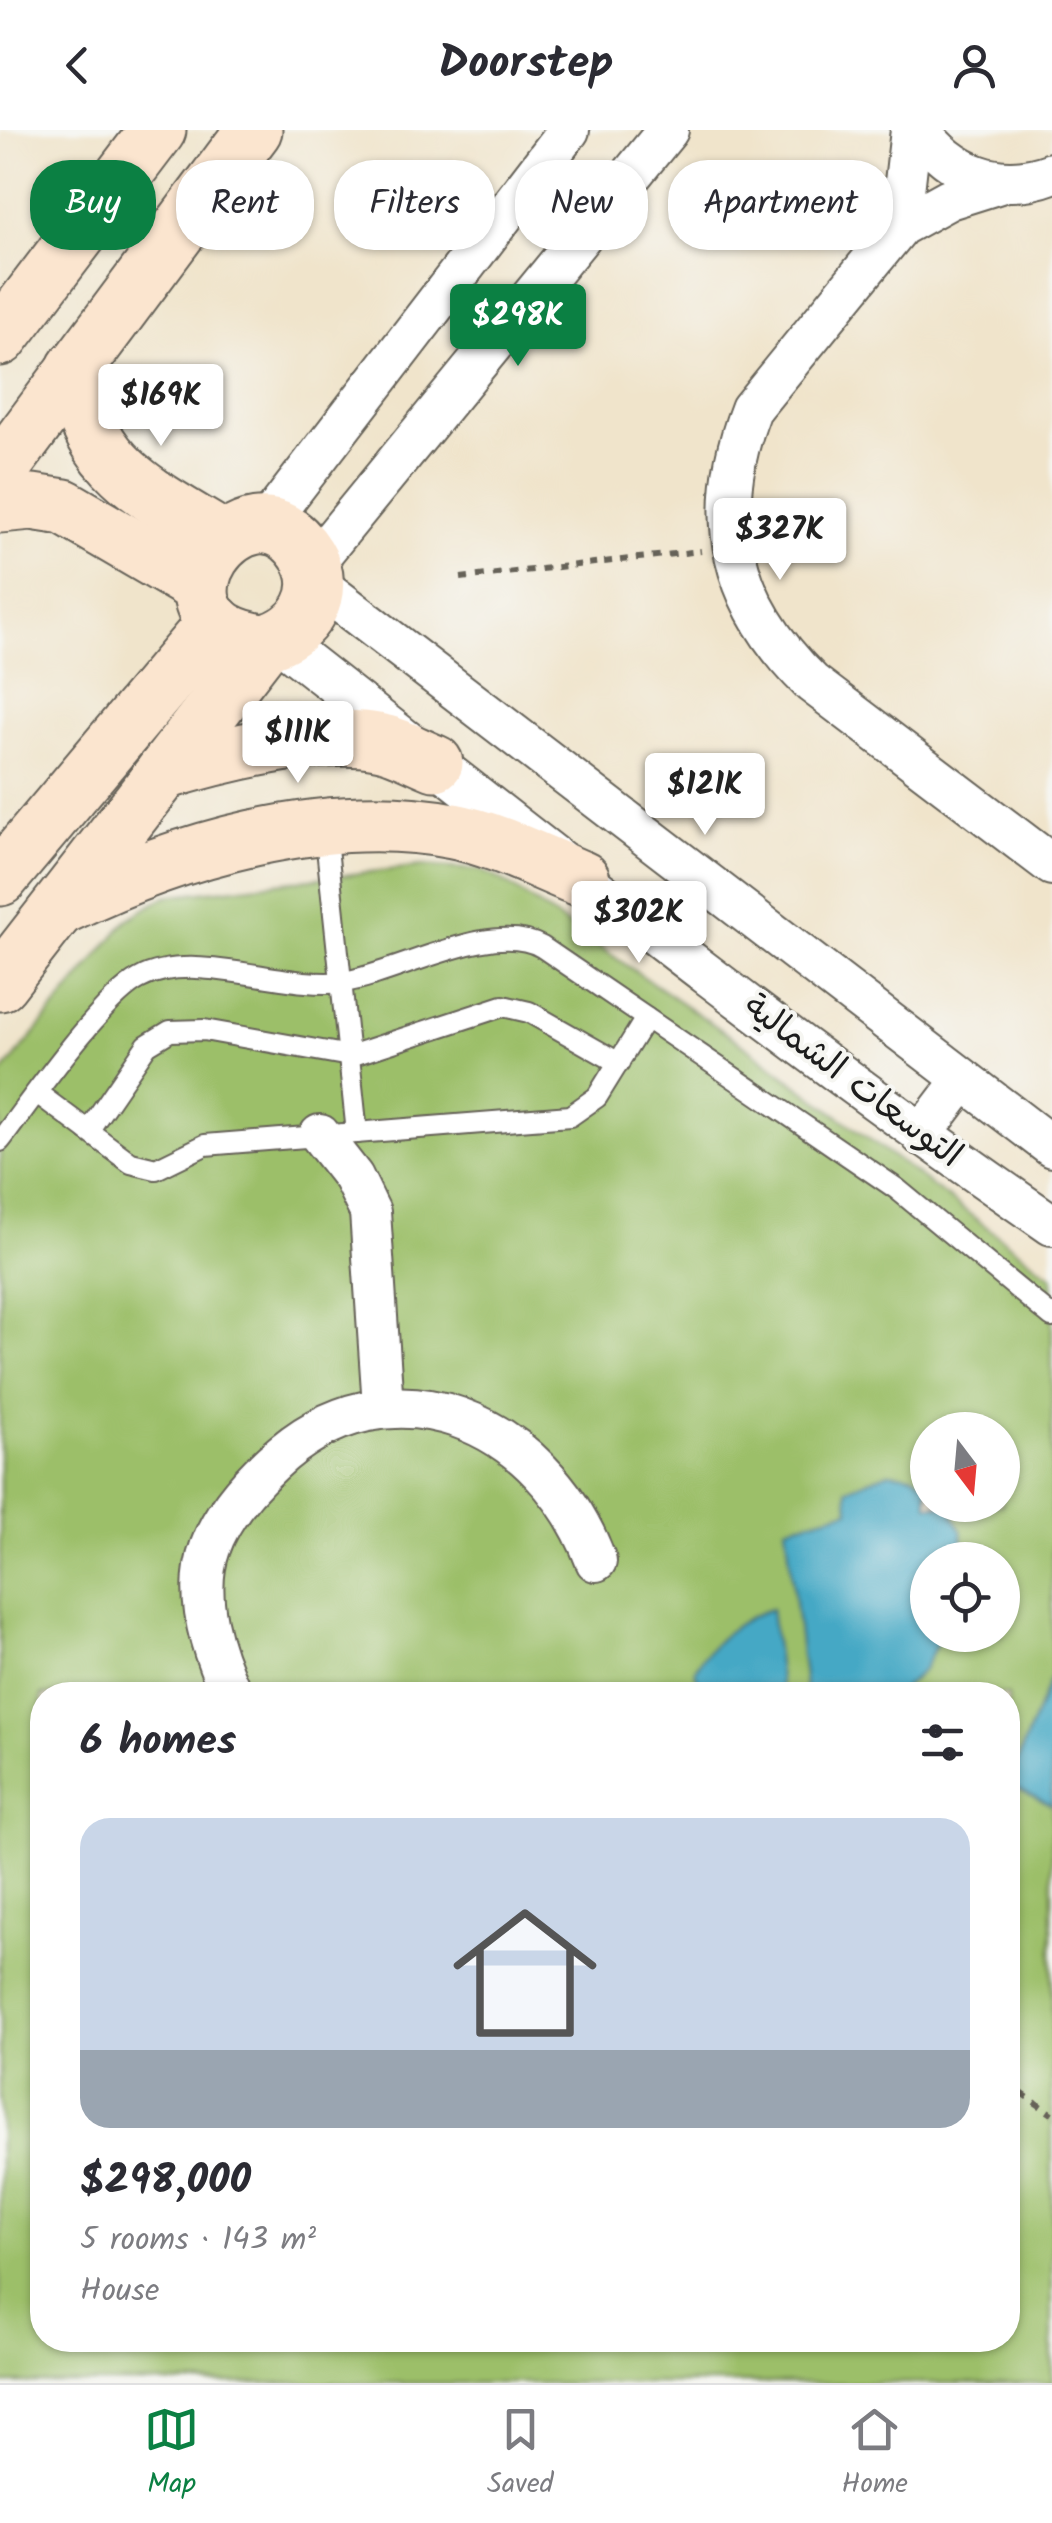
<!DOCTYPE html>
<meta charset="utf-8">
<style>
:root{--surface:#fff;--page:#f7f7f7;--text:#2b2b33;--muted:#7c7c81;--line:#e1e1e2;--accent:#0b8043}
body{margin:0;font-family:Kalam,"Playpen Sans Arabic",sans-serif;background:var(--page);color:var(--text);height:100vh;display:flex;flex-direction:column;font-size:38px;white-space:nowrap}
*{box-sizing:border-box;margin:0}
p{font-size:32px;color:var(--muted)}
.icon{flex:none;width:55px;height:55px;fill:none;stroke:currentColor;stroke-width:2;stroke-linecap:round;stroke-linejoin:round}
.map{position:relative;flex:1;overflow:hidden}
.sheet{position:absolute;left:30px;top:1552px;width:990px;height:670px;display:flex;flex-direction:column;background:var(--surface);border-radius:40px;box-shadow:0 2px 8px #0004}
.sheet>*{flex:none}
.banner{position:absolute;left:30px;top:30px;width:992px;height:90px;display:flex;gap:20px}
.needle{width:65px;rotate:164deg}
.tools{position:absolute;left:910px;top:1282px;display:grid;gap:20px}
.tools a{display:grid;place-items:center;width:110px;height:110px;border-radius:50%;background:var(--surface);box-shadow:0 2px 8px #0004;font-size:50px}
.price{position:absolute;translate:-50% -85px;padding:0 22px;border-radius:10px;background:#fff;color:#222;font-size:32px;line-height:65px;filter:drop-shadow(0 2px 5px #0008)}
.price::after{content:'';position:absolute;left:50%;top:60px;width:30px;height:22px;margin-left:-15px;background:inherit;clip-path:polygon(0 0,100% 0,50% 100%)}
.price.active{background:var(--accent);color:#fff}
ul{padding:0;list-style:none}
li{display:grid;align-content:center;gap:20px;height:530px;padding:0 50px}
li+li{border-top:2px solid var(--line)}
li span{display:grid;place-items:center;height:310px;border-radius:30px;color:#555}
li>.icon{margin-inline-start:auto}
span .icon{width:180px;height:180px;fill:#fffc;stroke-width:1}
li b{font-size:42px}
h2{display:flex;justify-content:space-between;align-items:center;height:120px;padding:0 50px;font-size:42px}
.pill{padding:0 35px;border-radius:40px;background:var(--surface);box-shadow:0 2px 8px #0004;font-size:35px;line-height:90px}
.pill.active{background:var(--accent);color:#fff}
header{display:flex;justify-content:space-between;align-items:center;height:130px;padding:0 50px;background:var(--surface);font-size:45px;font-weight:700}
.menu{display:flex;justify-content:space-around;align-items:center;height:140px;border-top:2px solid var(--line);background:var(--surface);font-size:28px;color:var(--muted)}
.menu a{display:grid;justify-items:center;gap:5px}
.menu .active{color:var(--accent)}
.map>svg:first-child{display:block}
</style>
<header><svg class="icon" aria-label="back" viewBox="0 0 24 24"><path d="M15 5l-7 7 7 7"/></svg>Doorstep<svg class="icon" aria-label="person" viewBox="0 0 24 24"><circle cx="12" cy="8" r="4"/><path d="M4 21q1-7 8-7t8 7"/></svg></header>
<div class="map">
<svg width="1052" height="2253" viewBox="0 0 1052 2253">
<rect width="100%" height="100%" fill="#f6f6f2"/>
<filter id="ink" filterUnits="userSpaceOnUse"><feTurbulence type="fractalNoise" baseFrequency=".01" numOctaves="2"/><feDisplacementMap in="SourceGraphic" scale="20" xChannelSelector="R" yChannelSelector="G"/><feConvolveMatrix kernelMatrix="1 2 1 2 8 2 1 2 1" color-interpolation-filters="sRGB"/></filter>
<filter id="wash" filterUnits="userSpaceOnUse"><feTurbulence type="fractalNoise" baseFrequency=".0048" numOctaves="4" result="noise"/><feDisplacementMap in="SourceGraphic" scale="40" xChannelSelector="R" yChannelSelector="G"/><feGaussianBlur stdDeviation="2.25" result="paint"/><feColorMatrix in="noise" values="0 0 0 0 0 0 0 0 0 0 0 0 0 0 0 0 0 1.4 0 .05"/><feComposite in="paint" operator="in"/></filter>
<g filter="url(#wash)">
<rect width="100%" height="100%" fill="#f0e4cb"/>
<path fill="#9cbf69" stroke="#5c6e42" stroke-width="2.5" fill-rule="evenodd" d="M422,736L480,740L500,749L748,918L1052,1146V2253H0V946L127,790L166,766ZM928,1300H1002V1375H928ZM928,1430H1002V1505H928ZM42,1565H1008V2210H42Z"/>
<g fill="#45a8c5" stroke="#306270" stroke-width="2.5">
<path d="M889,1342L913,1345L927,1354L928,1375H949L962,1402L964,1430H928V1505L940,1508L923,1540L896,1565H806L786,1397L849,1380L847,1359Z"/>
<path d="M771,1479L782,1565H701L695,1540C712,1511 740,1488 771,1479Z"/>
<path d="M1052,1543V1675L1008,1654Z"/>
</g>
</g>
<g filter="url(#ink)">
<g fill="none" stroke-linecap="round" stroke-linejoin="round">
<defs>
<g id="lane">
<path d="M325,699L357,1003"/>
<path d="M37,963L131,1033L156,1039L205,1015L570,986L597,967L646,888"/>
<path d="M88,1001L147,915L170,901L204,900L350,926L503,876L529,882L619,933"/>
<path d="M0,1011C29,973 101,869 139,849C194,819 283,860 343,852C399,844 492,788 542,817L897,1059L1052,1187"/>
</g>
<g id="street">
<path d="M920,0C951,44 1000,63 1052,43"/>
<path d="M1003,52L949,69L900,96L751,279C710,386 730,473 812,553L1052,735"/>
<path d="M900,96L911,0"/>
<path d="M264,397L569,0"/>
<path d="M313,434L668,0"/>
<path d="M316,453L1052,1017"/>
<path d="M277,509C532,709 785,912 1052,1095"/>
<path d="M320,1005L353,1047L370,1082L383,1276"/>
<path d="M921,1005L962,951"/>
<path d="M232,1565C212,1523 193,1465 210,1418C221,1386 247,1356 272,1333C391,1221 544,1292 596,1431"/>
</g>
<g id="secondary">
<path d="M0,208L158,0"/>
<path d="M75,238C84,337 147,362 223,409"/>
<path d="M0,340L254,0"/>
<path d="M0,375L32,372L64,377L201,457"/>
<path d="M164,642C221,625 319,600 377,611C397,614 417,626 435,633"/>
<path d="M0,748L215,492"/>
<path d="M63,776C178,720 325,676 453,701C496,709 541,733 582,749"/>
<path d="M0,853L265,512C304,503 330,462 307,425C248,330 126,496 265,512"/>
</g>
</defs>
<use href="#lane" stroke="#666259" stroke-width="24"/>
<use href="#street" stroke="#666259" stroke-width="44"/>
<use href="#secondary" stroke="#666259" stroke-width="59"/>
<g stroke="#666259" stroke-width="6" stroke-dasharray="8 8" stroke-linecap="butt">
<path d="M461,448L701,421"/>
<path d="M1008,1954L1052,1984"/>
</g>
<use href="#lane" stroke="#fff" stroke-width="20"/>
<use href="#street" stroke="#fff" stroke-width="40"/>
<use href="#secondary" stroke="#fbe5cf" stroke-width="55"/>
</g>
</g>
<g text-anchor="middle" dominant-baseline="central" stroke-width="8" stroke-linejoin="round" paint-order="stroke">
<g font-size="35" fill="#1c1c1c" stroke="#f6f6f2">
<text transform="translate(852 952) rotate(37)">التوسعات الشمالية</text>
</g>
</g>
</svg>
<div class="tools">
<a><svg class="needle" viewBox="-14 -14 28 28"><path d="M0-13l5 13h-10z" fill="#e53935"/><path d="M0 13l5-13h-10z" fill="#7c7c81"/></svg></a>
<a><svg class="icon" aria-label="locate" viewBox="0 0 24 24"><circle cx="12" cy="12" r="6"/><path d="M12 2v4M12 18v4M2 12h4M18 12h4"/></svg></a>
</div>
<b class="price active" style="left:518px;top:239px">$298K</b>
<b class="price" style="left:161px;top:319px">$169K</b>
<b class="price" style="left:780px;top:453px">$327K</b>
<b class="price" style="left:298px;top:656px">$111K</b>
<b class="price" style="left:705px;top:708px">$121K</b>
<b class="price" style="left:639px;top:836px">$302K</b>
<div class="banner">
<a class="pill active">Buy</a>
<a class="pill">Rent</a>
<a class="pill">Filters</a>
<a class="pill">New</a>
<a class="pill">Apartment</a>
</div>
<section class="sheet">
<h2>6 homes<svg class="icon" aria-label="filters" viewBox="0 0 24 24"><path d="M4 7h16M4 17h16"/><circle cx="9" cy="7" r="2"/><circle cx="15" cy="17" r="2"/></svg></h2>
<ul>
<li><span style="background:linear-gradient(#c9d6e8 75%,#9aa5b1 0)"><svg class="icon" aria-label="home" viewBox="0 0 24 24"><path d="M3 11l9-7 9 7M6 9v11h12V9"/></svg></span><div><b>$298,000</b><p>5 rooms · 143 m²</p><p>House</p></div></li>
</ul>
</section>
</div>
<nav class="menu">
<a class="active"><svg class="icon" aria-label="map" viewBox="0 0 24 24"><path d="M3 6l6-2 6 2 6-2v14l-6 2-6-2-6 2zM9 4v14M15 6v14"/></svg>Map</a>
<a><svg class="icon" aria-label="saved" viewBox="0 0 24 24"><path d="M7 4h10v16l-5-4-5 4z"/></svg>Saved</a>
<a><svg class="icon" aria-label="home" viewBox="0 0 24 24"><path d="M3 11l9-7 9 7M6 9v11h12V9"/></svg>Home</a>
</nav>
